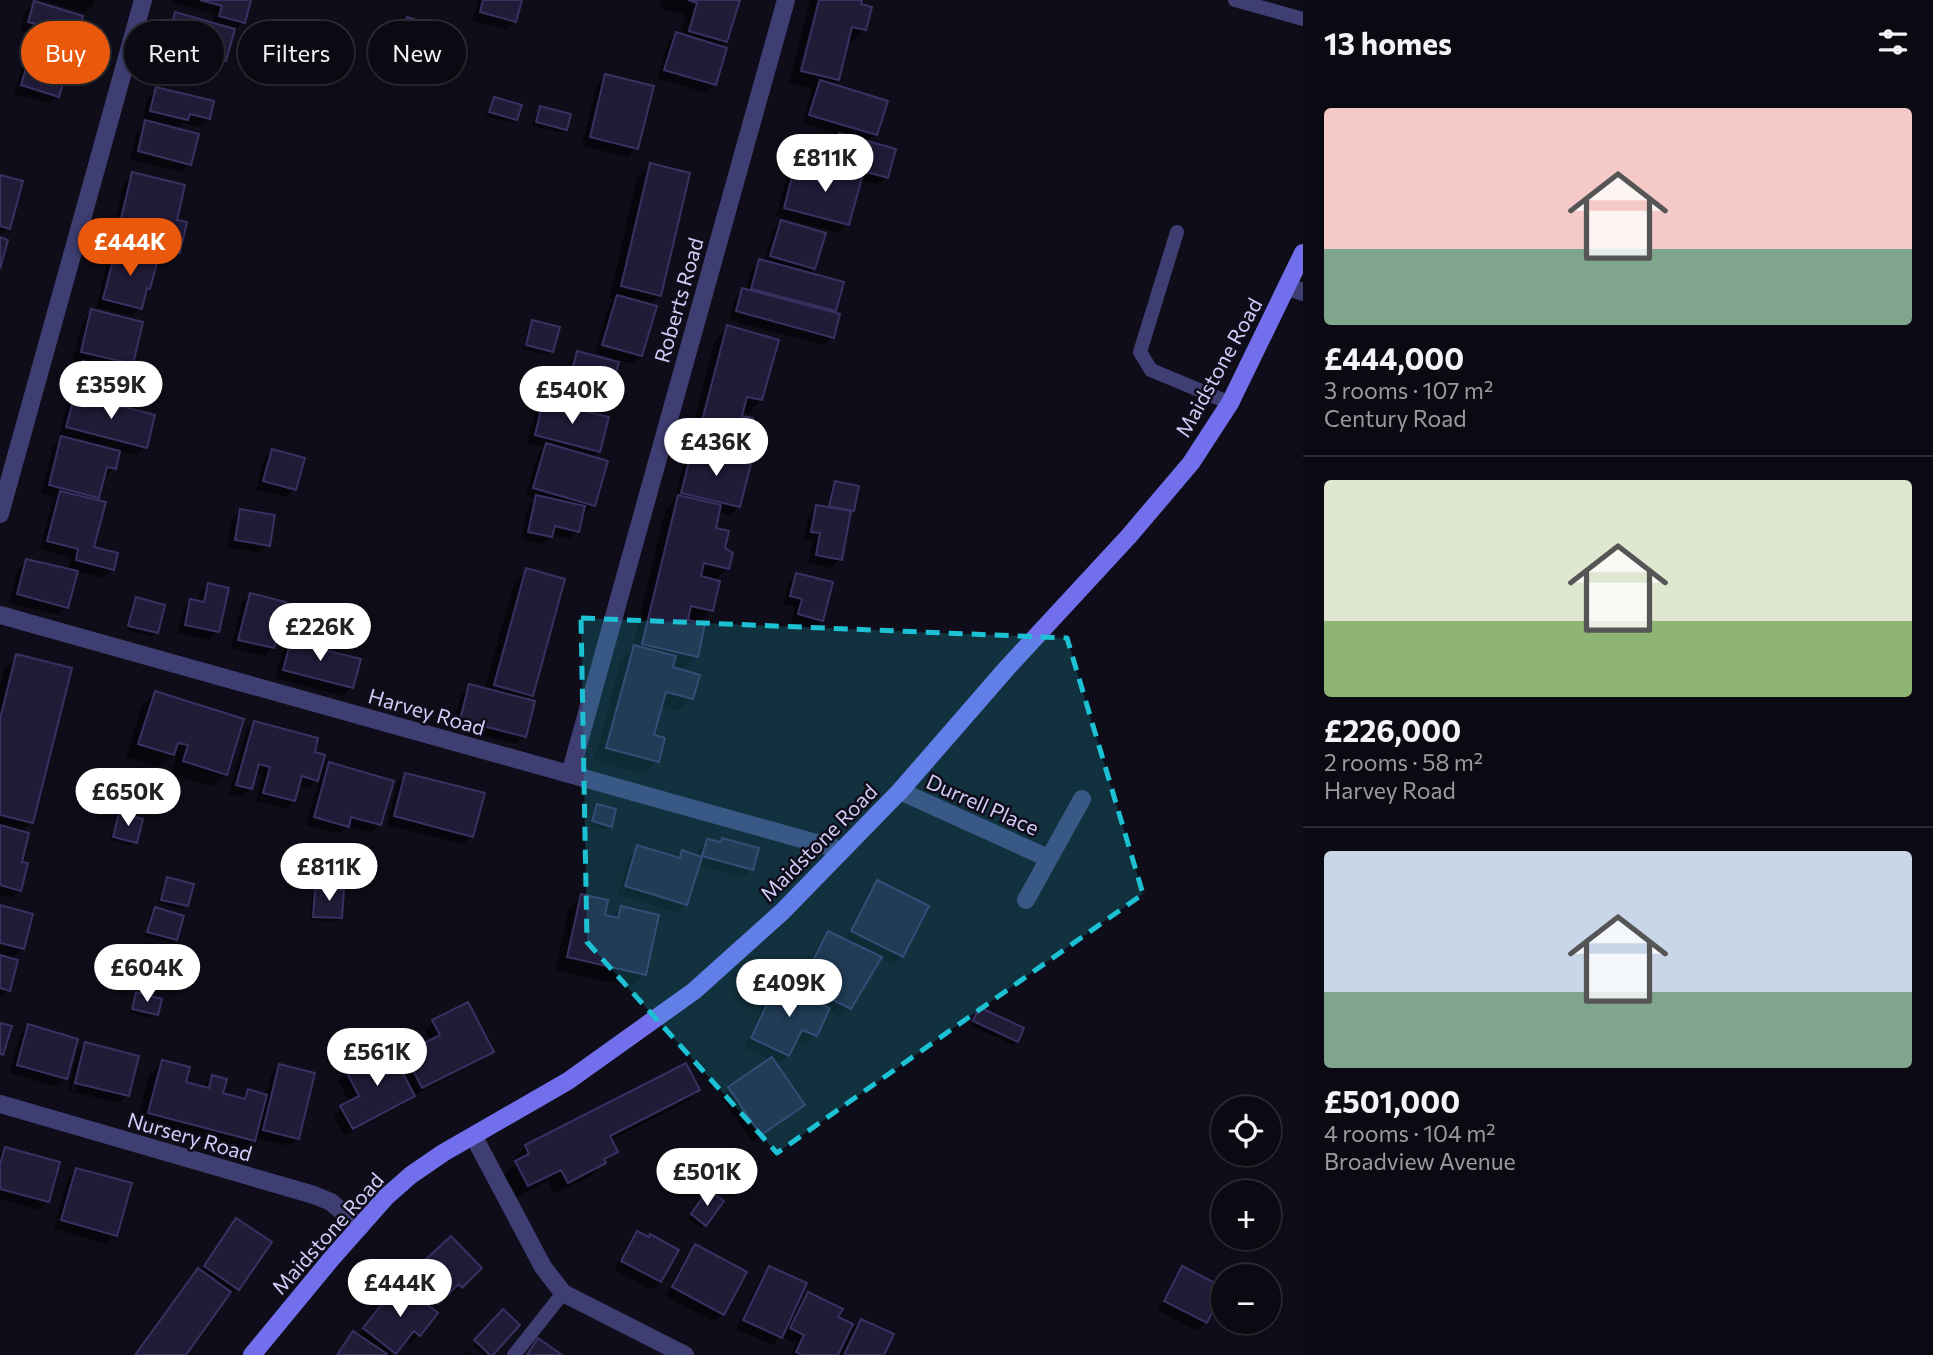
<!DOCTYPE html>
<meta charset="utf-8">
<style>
:root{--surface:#0b0a13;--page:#14131c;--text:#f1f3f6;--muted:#9a9aa0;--line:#2b2b33;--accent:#ea580c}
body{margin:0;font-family:Commissioner,sans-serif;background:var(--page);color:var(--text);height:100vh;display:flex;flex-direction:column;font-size:26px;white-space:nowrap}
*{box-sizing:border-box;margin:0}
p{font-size:23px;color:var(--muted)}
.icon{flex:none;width:38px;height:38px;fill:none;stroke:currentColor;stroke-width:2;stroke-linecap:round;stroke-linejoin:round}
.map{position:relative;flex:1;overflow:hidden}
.drawer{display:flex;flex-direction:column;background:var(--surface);width:630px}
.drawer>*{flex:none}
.banner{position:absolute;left:21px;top:21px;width:665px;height:63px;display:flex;gap:14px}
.buttons{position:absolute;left:1211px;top:1096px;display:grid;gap:14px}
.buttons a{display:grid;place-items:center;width:70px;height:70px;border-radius:50%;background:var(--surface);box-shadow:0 2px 5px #0004,0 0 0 2px var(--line);font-size:35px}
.price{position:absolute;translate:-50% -60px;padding:0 16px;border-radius:24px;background:#fff;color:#222;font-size:23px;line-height:46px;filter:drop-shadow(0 2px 4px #0008)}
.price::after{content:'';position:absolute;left:50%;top:42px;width:21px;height:16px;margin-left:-10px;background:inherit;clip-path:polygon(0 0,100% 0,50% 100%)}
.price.on{background:var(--accent);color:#fff}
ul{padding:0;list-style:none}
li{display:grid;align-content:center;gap:14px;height:371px;padding:0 21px}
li+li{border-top:2px solid var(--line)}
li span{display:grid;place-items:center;height:217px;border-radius:7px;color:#555}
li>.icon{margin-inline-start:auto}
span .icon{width:126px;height:126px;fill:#fffc;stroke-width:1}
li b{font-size:30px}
h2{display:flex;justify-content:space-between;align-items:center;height:84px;padding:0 21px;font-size:30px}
.pill{padding:0 24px;border-radius:32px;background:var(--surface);box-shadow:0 2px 5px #0004,0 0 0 2px var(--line);font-size:24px;line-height:63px}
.pill.on{background:var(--accent);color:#fff}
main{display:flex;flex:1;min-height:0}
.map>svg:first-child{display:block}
</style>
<main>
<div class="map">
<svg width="1303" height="1355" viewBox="0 0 1303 1355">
<rect width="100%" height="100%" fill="#0f0d19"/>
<g fill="#0007" fill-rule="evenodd">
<path d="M37,0H95L94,5L86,13Z"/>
<path d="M173,0H249L243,22L235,31L224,60L215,69L158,53L167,23L176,14L212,24L215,14L173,3Z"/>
<path d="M478,0H521L515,21L506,30L472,20Z"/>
<path d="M661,0H738L726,41L720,47L714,84L706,93L657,78L668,42L676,34L680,35L685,15L659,8Z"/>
<path d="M810,0H860L865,29L852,42L847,41L837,79L831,85L876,134L867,142L887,177L878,185L859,180L847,224L839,233L776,216L786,180L795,171L820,179L826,171L824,170L831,143L840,135L802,123L812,89L789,83Z"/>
<path d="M34,3L58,96L49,104L14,94L32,33L20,30L26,11Z"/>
<path d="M408,19L416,57L412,61L394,55L404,23Z"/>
<path d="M606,76L636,148L628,157L582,146L597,84Z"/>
<path d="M157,89L212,102L208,119L200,127L183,123L176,130L190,164L181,172L130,160L137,131L148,121L143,119L148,97Z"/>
<path d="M494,99L516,119L512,123L486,116L490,103Z"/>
<path d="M541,108L565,129L562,133L533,126L537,112Z"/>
<path d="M651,165L660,295L649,305L641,356L632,364L618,360L605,406L596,416L599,451L591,458L593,505L585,514L582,513L578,531L569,539L551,535L542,544L521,540L528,506L535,499L525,496L538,454L544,448L527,443L535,411L546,401L536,398L540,383L548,375L564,379L569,361L578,353L611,361L612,358L595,353L609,305L614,300L609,299L637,178Z"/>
<path d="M133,174L175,221L178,252L170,260L157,257L149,288L144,293L140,308L132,316L96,308L108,259L117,250L149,258L153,241L112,232L124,183Z"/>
<path d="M0,177L8,228L0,236Z"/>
<path d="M781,222L814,268L808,274L835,310L831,314L832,337L824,345L729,320L734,299L742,290L745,291L751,270L759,261L764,262L773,231Z"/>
<path d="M92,311L131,363L122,373L119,385L131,400L123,408L145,447L137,455L118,451L114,468L105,477L103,476L98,497L94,501L92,549L112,569L104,578L76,571L67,607L58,615L9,603L18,569L26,561L68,571L71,558L40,549L52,501L56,497L41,494L53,446L63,436L59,435L67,404L74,397L68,395L75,371L83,362L73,360L83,320Z"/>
<path d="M533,322L552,351L548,355L523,349L529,325Z"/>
<path d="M728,327L761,400L748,413L742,411V451L732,462L739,507L730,515L718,512L714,529L723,549L728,568L714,581L711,610L697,624L696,656L681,671L692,698L679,711L660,706L652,736L657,761L644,774L594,760L621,660L632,649L665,510L674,501L684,460L690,454L685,453L715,340Z"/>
<path d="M272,451L295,489L286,497L256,490L264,459Z"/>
<path d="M835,483L852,510L848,514L840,559L831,568L808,563L812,541L804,540L808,515L817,507L827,509L831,487Z"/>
<path d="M240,511L268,545L260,553L227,548L232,519Z"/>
<path d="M527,570L531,695L525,701V736L516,744L452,728L461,695L469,686L484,690L514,583Z"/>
<path d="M796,575L822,620L813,628L791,623L795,607L783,604L788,583Z"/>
<path d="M209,585L218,631L209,640L177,633L183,609L191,601L198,602L200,593Z"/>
<path d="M250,595L273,648L264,656L231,648L242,603Z"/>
<path d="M136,599L156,632L152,636L126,630L133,603Z"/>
<path d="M322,616L355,646L351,650L312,640L310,648L352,687L343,696L275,678L285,643L293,635L313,640L318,620Z"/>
<path d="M17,656L31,822L21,833L20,890L11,898L0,895V684L4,669Z"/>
<path d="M156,693L225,774L212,787L171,774L176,758L170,757L160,767L126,757L142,706Z"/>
<path d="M254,723L312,754L318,776L329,764L380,824L371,833L347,826L339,834L306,825L320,777L308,788L298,785L294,800L285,809L256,801L262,775L255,773L251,789L242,797L229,794L246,731Z"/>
<path d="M406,775L472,836L463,844L387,825L397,783Z"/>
<path d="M597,806L610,826L606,830L589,825L594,809Z"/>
<path d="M120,815L135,842L131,846L110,840L116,819Z"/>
<path d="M723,840L751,869L743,878L698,865L686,904L677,913L618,895L629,856L638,847L676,858L682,852L697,857L699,849L707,841L719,844Z"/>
<path d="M167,879L186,906L182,909L158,903L163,883Z"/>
<path d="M877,882L902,956L893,964L880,957L850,1008L841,1017L828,1010L815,1035L807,1044L796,1039L788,1055L780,1063L772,1060L803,1105L794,1113L752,1142L721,1097L729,1088L772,1060L744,1047L769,994L778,985L794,993L820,941L828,933L844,940L869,890Z"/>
<path d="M316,890L340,918L337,922L310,920L312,894Z"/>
<path d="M582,896L603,916L611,918L621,908L644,974L631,987L555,970L569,909Z"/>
<path d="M0,907L22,948L11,960L8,990L0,998Z"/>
<path d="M155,909L175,940L172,943L145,936L151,913Z"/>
<path d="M136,994L156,1014L152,1018L129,1013L132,998Z"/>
<path d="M980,1009L1016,1041L1013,1045L970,1025Z"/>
<path d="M433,1022L492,1052L483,1060L413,1096L404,1104L344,1136L333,1116L350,1103L338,1081L347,1072L360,1066L359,1063L367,1055L389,1051L399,1042L417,1050L431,1042L425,1030Z"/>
<path d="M29,1026L65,1078L57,1087L9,1073L20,1035Z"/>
<path d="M86,1044L128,1095L119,1103L68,1091L77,1053ZM81,1052H85L75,1092L71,1091Z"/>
<path d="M162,1062L184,1083L201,1088L212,1077L221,1094L240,1099L248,1091L266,1096L271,1075L279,1066L298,1138L289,1146L254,1138L240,1153L136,1126L149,1075Z"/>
<path d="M698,1090L685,1103L611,1140L616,1151L591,1176L554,1194L548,1181L515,1198L503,1175L515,1164L513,1159L526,1146Z"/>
<path d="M5,1149L47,1201L39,1210L0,1199V1154Z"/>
<path d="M77,1169L115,1235L107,1244L54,1229L68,1178Z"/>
<path d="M705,1196V1225L701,1228L688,1219Z"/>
<path d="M237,1221V1289L229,1297L227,1296L183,1355H133L186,1283L199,1271Z"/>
<path d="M637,1233L660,1281L652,1290L614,1270L629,1242Z"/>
<path d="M451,1238L480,1268L452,1295L450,1291L430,1310L419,1335L410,1343L405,1339L392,1355H336L353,1333L358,1336L391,1294L406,1291L408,1289L403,1284Z"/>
<path d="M696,1246L722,1314L714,1322L665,1296L687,1255Z"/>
<path d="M769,1268L795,1308L808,1294L836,1318L846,1336L861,1321L882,1355H791L796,1343L781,1336L772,1345L736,1329L761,1276Z"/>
<path d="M1182,1268L1206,1322L1197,1331L1157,1310L1174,1277Z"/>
<path d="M503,1311L491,1355H483L472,1345Z"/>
<path d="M467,1350L473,1355H462Z"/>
</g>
<g fill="#211b38" stroke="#3a3061" stroke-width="2">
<path d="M200,0H251L245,23L219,16L222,6Z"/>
<path d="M483,0H522L516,22L480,12Z"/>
<path d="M688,0H740L727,42L689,31L697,3Z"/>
<path d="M819,0H862L861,4L872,7L866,30L852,27L839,80L801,71Z"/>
<path d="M34,1L83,16L59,97L21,85L39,25L28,22Z"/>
<path d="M175,12L235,29L226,61L166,45Z"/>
<path d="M407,17L428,24L418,58L397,52Z"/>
<path d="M676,32L727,48L716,85L664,70Z"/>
<path d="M605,74L654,86L638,149L590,137Z"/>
<path d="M820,80L888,101L877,135L809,115Z"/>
<path d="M156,87L214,101L210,119L190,114L188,120L150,111Z"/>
<path d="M494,97L522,105L517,120L489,112Z"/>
<path d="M540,106L571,114L567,130L536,122Z"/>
<path d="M145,120L199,134L191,165L138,151Z"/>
<path d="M839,133L896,149L888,178L831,162Z"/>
<path d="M650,163L690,173L661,296L621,286Z"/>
<path d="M829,165L863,174L849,225L784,208L794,169L826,178Z"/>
<path d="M132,172L185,185L177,220L187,222L180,253L157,247L161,233L120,223Z"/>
<path d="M0,175L23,181L10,229L0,226Z"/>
<path d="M781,220L826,233L815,269L770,256Z"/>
<path d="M0,237L8,240L0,269Z"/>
<path d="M116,248L158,259L150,289L147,288L142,309L103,299Z"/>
<path d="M759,259L844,282L836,311L751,289Z"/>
<path d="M742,288L840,314L834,338L736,311Z"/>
<path d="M617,295L657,306L642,356L602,345Z"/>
<path d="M91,309L143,322L133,364L81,352Z"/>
<path d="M532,320L560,327L553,352L526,345Z"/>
<path d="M727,325L779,340L762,400L747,397L742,416L753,418L744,452L697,440Z"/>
<path d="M577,351L619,362L607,407L543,390L548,373L570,378Z"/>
<path d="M83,361L124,371L121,384L136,388L133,401L76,387Z"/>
<path d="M75,394L155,415L147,448L66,427Z"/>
<path d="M543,401L609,417L600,452L535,435Z"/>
<path d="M61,436L120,451L116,469L107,467L99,498L49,485Z"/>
<path d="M546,443L608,461L595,506L533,488Z"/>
<path d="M272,449L305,458L296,490L263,481Z"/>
<path d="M692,450L751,464L740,507L681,493Z"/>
<path d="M835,481L859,486L854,511L829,506Z"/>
<path d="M60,491L106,502L94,547L118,553L114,570L76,560L78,549L47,541Z"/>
<path d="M536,495L585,506L579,532L555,526L552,537L528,532Z"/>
<path d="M678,495L721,505L716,528L729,531L725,548L733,553L729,569L704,563L701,576L720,581L713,611L691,606L688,620L705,624L698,657L642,644Z"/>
<path d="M816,505L851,511L842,560L816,555L820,533L811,532Z"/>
<path d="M240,509L275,515L270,546L235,540Z"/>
<path d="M26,559L78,571L68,608L17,594Z"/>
<path d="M526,568L565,579L533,696L494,685Z"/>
<path d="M796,573L833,582L823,621L798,614L802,599L790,596Z"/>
<path d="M208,583L229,588L219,632L185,625L190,599L204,602Z"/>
<path d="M250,593L286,602L274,648L238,640Z"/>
<path d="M136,597L165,605L158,633L128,626Z"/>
<path d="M322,614L362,624L357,647L316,637Z"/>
<path d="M293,633L314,638L312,647L361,659L353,688L283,670Z"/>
<path d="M634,645L676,656L673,667L700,675L693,699L666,692L654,735L665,738L659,762L606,748Z"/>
<path d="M16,654L72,668L33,823L0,815V719Z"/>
<path d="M469,684L535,701L526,737L460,720Z"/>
<path d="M155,691L244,719L227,775L183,761L188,745L178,743L174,755L138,744Z"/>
<path d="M254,721L318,738L315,752L325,755L318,781L302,776L295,801L263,793L270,767L259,764L252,789L236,785Z"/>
<path d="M329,762L394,781L381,825L351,817L349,827L314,817Z"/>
<path d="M405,773L485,793L473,837L394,816Z"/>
<path d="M597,804L616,809L612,827L592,821Z"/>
<path d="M119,813L143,819L137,843L113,837Z"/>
<path d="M0,825L29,833L22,862L28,863L21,891L0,885Z"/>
<path d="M722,838L759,848L753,870L702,856L707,839L721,842Z"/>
<path d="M637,845L680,858L682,850L702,857L687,905L625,886Z"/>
<path d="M167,877L194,884L188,906L161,900Z"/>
<path d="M877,880L929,906L903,957L851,931Z"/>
<path d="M315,889L344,890L342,918L313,917Z"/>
<path d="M581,894L608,900L605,915L618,918L621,906L659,915L646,975L567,957Z"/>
<path d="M0,905L33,914L24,949L0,943Z"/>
<path d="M155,907L184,916L177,940L147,932Z"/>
<path d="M828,931L882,957L851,1009L801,984Z"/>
<path d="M0,955L18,960L10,991L0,988Z"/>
<path d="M777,983L830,1008L817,1036L802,1030L789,1056L751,1038Z"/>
<path d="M136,992L162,999L158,1015L132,1009Z"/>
<path d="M468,1002L494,1052L422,1088L398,1041L410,1034L417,1047L440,1035L432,1020Z"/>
<path d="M979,1007L1024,1028L1018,1042L973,1021Z"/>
<path d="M0,1023L12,1026L3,1055L0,1054Z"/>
<path d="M28,1024L78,1039L67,1079L17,1065Z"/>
<path d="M85,1042L139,1056L129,1096L75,1083Z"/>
<path d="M387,1043L415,1096L353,1129L340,1106L359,1096L346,1071L358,1065L362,1073L373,1067L366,1053Z"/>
<path d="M772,1057L805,1105L761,1135L728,1087Z"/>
<path d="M162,1060L190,1067L186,1082L209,1088L212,1075L227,1079L223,1093L245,1099L248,1089L267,1095L255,1141L148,1113Z"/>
<path d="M686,1063L700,1090L610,1136L618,1152L604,1159L606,1163L568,1183L561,1170L528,1186L515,1161L529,1154L525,1145Z"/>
<path d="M279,1064L315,1073L299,1139L263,1130Z"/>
<path d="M5,1147L60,1162L49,1202L0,1189V1164Z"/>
<path d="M76,1168L132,1183L117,1236L61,1220Z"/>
<path d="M708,1190L724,1201L706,1226L691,1214Z"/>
<path d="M236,1218L272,1242L239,1290L204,1266Z"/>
<path d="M637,1231L649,1237L650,1234L679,1250L661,1282L621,1261Z"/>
<path d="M451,1236L482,1268L462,1288L459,1284L438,1304L410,1274Z"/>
<path d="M695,1244L747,1272L724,1315L672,1287Z"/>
<path d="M769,1266L807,1283L782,1338L743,1320Z"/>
<path d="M1182,1266L1223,1287V1291L1207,1323L1164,1301Z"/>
<path d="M198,1268L231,1292L186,1355H135Z"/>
<path d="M399,1283L438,1313L420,1336L414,1331L396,1354L363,1328Z"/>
<path d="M808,1292L843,1309L838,1317L853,1324L838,1355H802L796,1352L804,1335L790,1328Z"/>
<path d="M503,1309L520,1325L493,1355H490L474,1340Z"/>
<path d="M861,1319L894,1334L884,1355H844Z"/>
<path d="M353,1331L387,1354L386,1355H337Z"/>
<path d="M538,1338L562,1355H527Z"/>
</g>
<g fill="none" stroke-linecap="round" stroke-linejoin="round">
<g stroke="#3f3e72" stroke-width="14">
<path d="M1235,0L1303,19"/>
<path d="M1177,232L1140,352L1151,370L1230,403"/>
<path d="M514,1355L563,1293"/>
</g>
<g stroke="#3f3e72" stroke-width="18">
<path d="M1288,287L1303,292"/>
<path d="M0,514L143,0"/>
<path d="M0,615L841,850"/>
<path d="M570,774L786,0"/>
<path d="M900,791L1048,858"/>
<path d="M1026,900L1082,799"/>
<path d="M0,1104L314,1195L331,1202L360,1227"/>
<path d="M474,1137L543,1267L563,1293L685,1355"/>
</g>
<path stroke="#726fec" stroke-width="18" d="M252,1355L332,1258L386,1197L411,1175L443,1153L568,1081L694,991L783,911L900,791L1007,668L1129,536L1191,463L1230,403L1303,253"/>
</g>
<path fill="#1cc2d4" fill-opacity="0.2" stroke="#1cc2d4" stroke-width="5" stroke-dasharray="14 9" stroke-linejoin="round" d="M581,618L1067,638L1143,894L777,1153L587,942Z"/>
<g text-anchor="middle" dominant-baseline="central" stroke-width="5" stroke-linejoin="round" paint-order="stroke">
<g font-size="21" fill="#d1ccf8" stroke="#0f0d19">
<text transform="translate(678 300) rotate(-74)">Roberts Road</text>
<text transform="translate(1218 367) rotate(-61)">Maidstone Road</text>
<text transform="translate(427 711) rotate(16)">Harvey Road</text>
<text transform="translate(983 804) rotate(24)">Durrell Place</text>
<text transform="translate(818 842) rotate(-45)">Maidstone Road</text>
<text transform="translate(190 1136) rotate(16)">Nursery Road</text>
<text transform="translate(327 1233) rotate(-48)">Maidstone Road</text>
</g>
</g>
</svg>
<div class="buttons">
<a><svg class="icon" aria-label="locate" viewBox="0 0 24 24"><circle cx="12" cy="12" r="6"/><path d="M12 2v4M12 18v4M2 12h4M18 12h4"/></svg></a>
<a>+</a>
<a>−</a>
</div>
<b class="price" style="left:825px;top:194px">£811K</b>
<b class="price on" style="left:130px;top:278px">£444K</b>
<b class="price" style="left:111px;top:421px">£359K</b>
<b class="price" style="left:572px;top:426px">£540K</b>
<b class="price" style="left:716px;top:478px">£436K</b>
<b class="price" style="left:320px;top:663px">£226K</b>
<b class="price" style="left:128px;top:828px">£650K</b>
<b class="price" style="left:329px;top:903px">£811K</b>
<b class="price" style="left:147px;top:1004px">£604K</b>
<b class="price" style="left:789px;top:1019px">£409K</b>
<b class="price" style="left:377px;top:1088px">£561K</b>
<b class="price" style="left:707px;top:1208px">£501K</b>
<b class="price" style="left:400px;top:1319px">£444K</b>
<div class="banner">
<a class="pill on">Buy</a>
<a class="pill">Rent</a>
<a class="pill">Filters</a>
<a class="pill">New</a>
</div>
</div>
<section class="drawer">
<h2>13 homes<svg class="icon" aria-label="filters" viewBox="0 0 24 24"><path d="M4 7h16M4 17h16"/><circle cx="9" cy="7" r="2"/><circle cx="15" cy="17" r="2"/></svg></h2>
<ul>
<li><span style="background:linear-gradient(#f6c9c9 65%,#7fa58c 0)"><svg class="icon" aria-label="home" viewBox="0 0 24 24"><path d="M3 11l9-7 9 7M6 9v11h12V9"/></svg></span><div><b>£444,000</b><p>3 rooms · 107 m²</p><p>Century Road</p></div></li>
<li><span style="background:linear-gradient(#dfe7d0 65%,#8fb573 0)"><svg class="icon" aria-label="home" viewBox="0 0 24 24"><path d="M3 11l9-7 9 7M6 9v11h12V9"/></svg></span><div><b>£226,000</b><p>2 rooms · 58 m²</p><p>Harvey Road</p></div></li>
<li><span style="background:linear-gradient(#c9d6e8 65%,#7fa58c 0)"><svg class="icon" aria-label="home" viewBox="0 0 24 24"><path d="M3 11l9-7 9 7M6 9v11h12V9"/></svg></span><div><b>£501,000</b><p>4 rooms · 104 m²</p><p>Broadview Avenue</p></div></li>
</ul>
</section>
</main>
